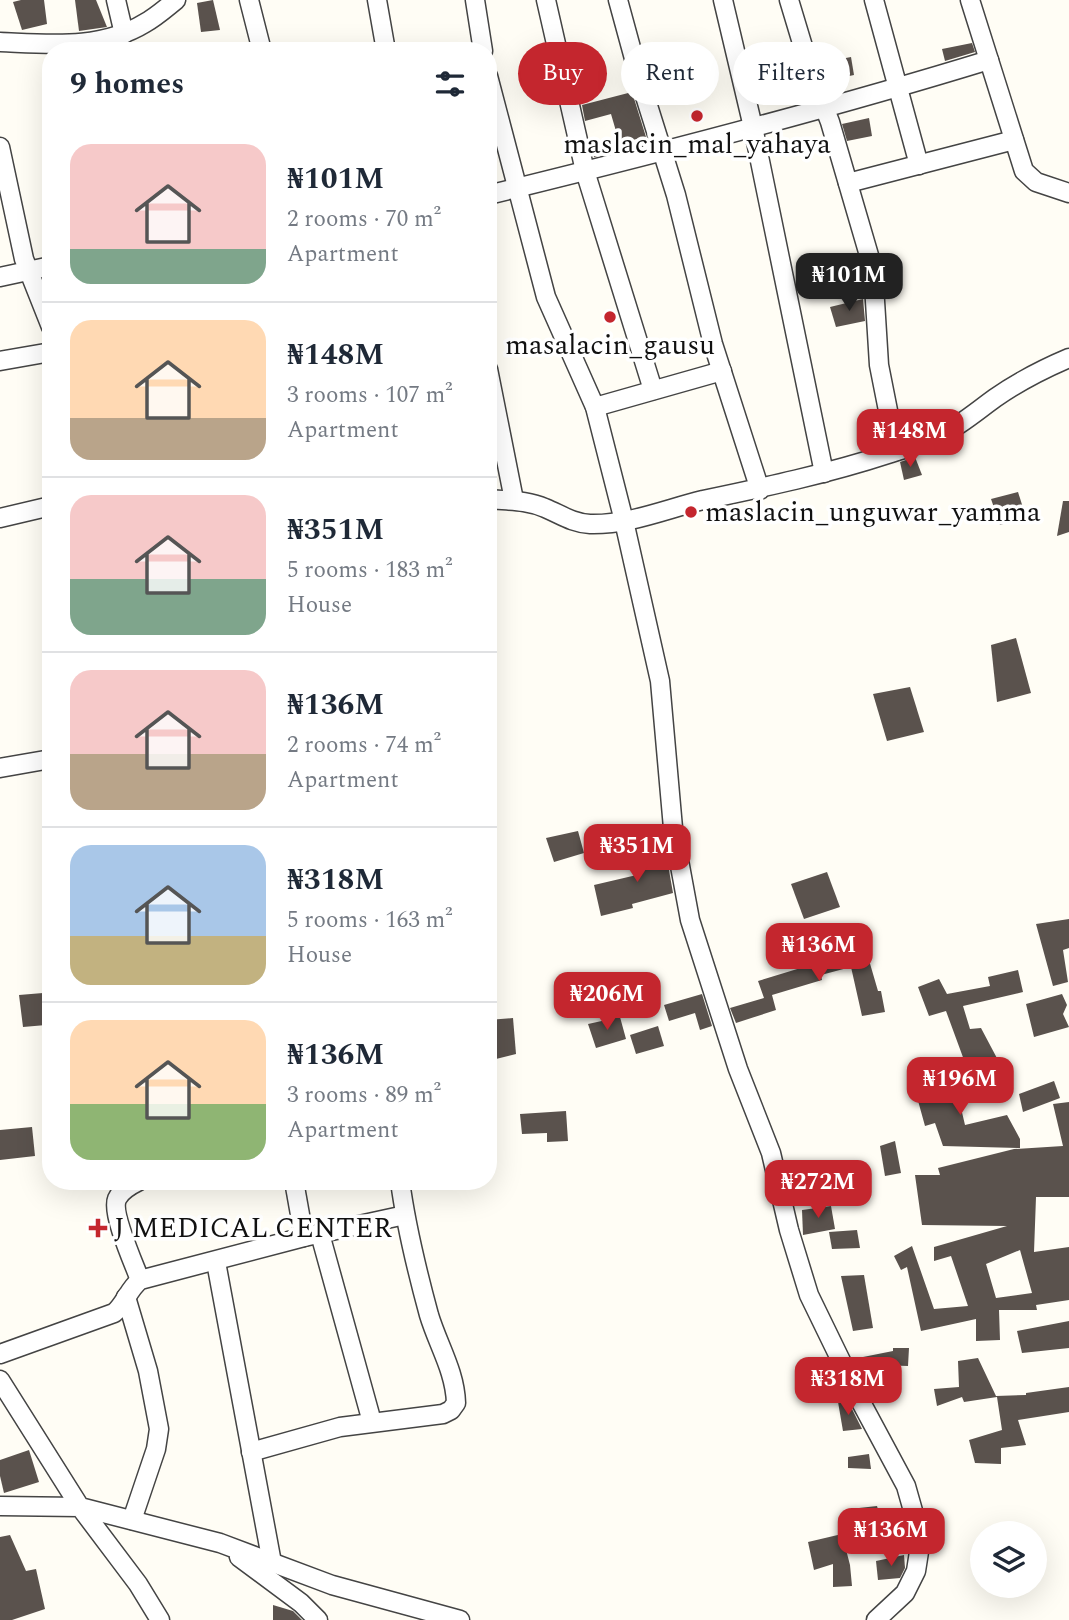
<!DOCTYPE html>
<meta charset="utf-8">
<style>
:root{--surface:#fff;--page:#f6f6f7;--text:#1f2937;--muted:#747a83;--line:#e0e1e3;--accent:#c4262e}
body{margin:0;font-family:Spectral,serif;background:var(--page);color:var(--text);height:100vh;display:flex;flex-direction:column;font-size:26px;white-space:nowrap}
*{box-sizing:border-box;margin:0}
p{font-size:23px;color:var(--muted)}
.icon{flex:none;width:38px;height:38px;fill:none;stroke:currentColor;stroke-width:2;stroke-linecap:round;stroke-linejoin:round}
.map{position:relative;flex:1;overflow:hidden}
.side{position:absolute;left:42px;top:42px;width:455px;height:1148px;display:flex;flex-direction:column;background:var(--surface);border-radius:28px;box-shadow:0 7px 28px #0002}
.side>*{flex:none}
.hud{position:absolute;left:518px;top:42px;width:444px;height:63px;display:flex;gap:14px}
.controls{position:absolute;left:970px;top:1521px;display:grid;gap:14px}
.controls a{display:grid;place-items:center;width:77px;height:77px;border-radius:50%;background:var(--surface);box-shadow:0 7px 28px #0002;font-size:35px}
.price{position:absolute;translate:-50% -60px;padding:0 16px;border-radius:14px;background:var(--accent);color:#fff;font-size:23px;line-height:46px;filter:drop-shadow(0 2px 4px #0008)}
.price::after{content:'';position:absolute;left:50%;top:42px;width:21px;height:16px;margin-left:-10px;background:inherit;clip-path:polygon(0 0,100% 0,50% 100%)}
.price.current{background:#222;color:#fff}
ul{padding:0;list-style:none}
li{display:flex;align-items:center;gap:21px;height:175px;padding:0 28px}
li+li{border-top:2px solid var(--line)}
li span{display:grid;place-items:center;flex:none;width:196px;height:140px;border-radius:21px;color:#555}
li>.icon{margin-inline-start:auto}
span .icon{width:84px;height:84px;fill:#fffc;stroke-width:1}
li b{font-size:30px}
h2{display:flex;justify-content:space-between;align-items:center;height:84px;padding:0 28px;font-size:30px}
.chip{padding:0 24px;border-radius:32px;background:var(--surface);box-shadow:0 7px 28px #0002;font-size:24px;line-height:63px}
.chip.current{background:var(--accent);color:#fff}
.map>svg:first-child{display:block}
</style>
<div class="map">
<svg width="1069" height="1620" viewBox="0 0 1069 1620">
<rect width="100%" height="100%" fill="#fffdf5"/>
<g fill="#5a524d" fill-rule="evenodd">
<path d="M21,0H44L47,24L22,30L13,2Z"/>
<path d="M75,0H96L107,27L79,31Z"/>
<path d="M213,0L220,30L201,32L197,3Z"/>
<path d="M972,43L975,52L945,61L942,49Z"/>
<path d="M851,57L854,75L826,81L820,63Z"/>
<path d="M632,92L646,137L619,143L621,150L594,157L591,145L618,138L611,114L585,121L582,105Z"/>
<path d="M869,118L872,136L847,141L842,124Z"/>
<path d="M863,299L865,321L836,327L830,307Z"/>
<path d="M915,457L922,475L904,480L900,462Z"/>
<path d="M1018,492L1026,517L1000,525L991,499Z"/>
<path d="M1063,501H1069V532L1057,536Z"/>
<path d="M1016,638L1031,693L997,702L991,645Z"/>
<path d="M910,687L924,732L887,741L873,694Z"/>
<path d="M578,831L584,853L554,862L546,838Z"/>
<path d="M664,842L673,893L632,904L633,908L601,916L594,885L641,874L638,865L650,862L646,847Z"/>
<path d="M827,872L840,907L804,919L791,884Z"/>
<path d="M1069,919V948L1063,950L1068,982L1053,986L1036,924Z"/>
<path d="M864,943L878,991H881L885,1012L862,1016L851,967L821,975L822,980L772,995L776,1010L736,1023L730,1008L764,998L758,981L830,959L828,953Z"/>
<path d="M1018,970L1023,992L963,1006L970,1029L981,1028L999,1062L983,1072L973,1060H964L946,1011L929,1016L918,987L939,979L947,994L990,986L988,977Z"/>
<path d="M43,993L46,1025L23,1027L19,995Z"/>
<path d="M702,994L712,1026L700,1030L695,1013L669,1021L664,1005Z"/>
<path d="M1062,994L1067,1005L1063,1014L1069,1027L1034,1037L1026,1004Z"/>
<path d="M620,1017L626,1039L596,1048L588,1024Z"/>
<path d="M513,1018L516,1054L488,1061V1020Z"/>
<path d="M658,1026L664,1046L636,1054L630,1035Z"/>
<path d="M953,1074L965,1125L1007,1115L1020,1139V1148L943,1146L935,1123L925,1126L912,1079Z"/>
<path d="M1054,1081L1060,1098L1023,1112L1019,1094Z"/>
<path d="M1069,1102V1197H1036L1034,1252L1069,1247V1300L1036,1305L1037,1310H999L1000,1340L976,1341V1319L921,1331L907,1267L901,1270L894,1256L912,1246L934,1309L968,1306L951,1256L934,1261V1247L1007,1226L922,1225L915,1175H940L938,1168L1014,1149L1063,1146L1053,1104ZM1020,1250L1032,1293L996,1298L986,1264Z"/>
<path d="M566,1111L568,1141L547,1142V1133L522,1134L520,1114Z"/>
<path d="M32,1127L35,1156L0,1160V1130Z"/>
<path d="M895,1141L901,1173L885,1176L880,1146Z"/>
<path d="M845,1170L854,1201L832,1202L824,1171Z"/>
<path d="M831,1206L835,1229L803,1235L802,1210Z"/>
<path d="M857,1230L860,1248L832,1249L829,1232Z"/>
<path d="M864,1275L873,1328L853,1331L841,1276Z"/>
<path d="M1069,1321V1348L1022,1353L1017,1331Z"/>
<path d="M893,1348H909L908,1366L878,1365V1375H861L860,1365H856L853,1359L893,1351Z"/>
<path d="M978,1358L996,1396L1026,1395V1393L1069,1387V1412L1018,1420L1026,1445L1001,1448V1464L975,1463L969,1440L1002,1430L997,1397L964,1402L962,1397L937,1406L934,1389L959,1387L958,1361Z"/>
<path d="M848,1401L862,1429L843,1431L838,1402Z"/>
<path d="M29,1450L39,1482L4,1493L0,1476V1460Z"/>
<path d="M869,1454L871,1469L848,1468V1457Z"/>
<path d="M877,1506L882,1523L861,1524L859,1508Z"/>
<path d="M842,1534L850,1565L852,1586L833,1587V1564L814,1570L808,1542Z"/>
<path d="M10,1535L26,1571L36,1569L45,1609L12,1620H0V1537Z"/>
<path d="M904,1555L905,1568L900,1578L878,1580L876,1561Z"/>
<path d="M273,1605L293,1611L302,1620H273Z"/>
</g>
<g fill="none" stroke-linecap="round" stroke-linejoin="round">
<defs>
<g id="minor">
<path d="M116,0L124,34"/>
<path d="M249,0L262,51"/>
<path d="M377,0L386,51"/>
<path d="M475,0L483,51"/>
<path d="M546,0L585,171L653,390"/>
<path d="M618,0L639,77L676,195L713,344L760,490"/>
<path d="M723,0L753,127L824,473"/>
<path d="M789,0L811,73L830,122L873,269L879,365L896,451"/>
<path d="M874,0L919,165"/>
<path d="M970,0L1024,171L1036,182L1069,193"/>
<path d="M0,42C49,44 101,50 145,23C156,17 166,8 176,0"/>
<path d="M488,76L546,297L595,407L624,521L660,681L673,828L690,920L738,1069L771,1153L789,1230L809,1295L862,1404L906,1486L921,1539L916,1571L905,1593L876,1620"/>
<path d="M0,147L24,259L51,327"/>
<path d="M848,183L1014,140"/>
<path d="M488,195C656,154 823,111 989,60"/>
<path d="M0,277L51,266"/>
<path d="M0,361L51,352"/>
<path d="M488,369L514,500"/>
<path d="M595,407L722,371"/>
<path d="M488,499C508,501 527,500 545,508C560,514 572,523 590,524C629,525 666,509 703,500C765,487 827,474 888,454C906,448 926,443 943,434C962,424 977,411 995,398C1018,382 1043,369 1069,358"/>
<path d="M0,518L51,506"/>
<path d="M0,768L51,759"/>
<path d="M139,1181C131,1185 121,1190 117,1199C111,1213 134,1264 140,1280"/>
<path d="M294,1181L304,1237"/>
<path d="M320,1234L372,1422"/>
<path d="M216,1262L272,1563"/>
<path d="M126,1297L148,1371L159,1429L156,1449L132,1520"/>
<path d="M0,1354L114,1313C125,1304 128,1290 140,1280L304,1237L405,1215"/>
<path d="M0,1380L80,1507L220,1543L332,1585L460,1620"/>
<path d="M251,1452L340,1427L443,1414L451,1410L456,1403C455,1371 438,1345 429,1315C417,1271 406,1226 400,1181"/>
<path d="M0,1506L80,1507L138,1584L160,1620"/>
<path d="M239,1557L301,1603L318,1620"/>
</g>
</defs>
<use href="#minor" stroke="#444" stroke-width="21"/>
<use href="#minor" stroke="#fff" stroke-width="18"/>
</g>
<g fill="#c4262e" stroke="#fff" stroke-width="2.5">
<circle cx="697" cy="116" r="7"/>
<circle cx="610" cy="317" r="7"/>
<circle cx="691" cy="512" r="7"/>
<path d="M94.5 1217.5h7v7h7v7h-7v7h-7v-7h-7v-7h7z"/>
</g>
<g text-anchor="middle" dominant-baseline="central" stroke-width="7" stroke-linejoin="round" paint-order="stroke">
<g font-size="28" fill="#111" stroke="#fff">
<text x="697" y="144">maslacin_mal_yahaya</text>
<text x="610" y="345">masalacin_gausu</text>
<text x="705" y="512" text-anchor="start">maslacin_unguwar_yamma</text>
<text x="114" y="1228" text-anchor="start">J MEDICAL CENTER</text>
</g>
</g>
</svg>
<div class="controls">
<a><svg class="icon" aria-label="layers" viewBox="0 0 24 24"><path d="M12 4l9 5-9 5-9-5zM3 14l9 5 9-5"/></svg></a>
</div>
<b class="price current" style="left:849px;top:313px">₦101M</b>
<b class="price" style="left:910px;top:469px">₦148M</b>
<b class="price" style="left:637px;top:884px">₦351M</b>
<b class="price" style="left:819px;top:983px">₦136M</b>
<b class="price" style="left:607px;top:1032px">₦206M</b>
<b class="price" style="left:960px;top:1117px">₦196M</b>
<b class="price" style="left:818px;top:1220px">₦272M</b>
<b class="price" style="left:848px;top:1417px">₦318M</b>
<b class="price" style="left:891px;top:1568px">₦136M</b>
<div class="hud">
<a class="chip current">Buy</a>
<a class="chip">Rent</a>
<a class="chip">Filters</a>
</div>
<section class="side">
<h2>9 homes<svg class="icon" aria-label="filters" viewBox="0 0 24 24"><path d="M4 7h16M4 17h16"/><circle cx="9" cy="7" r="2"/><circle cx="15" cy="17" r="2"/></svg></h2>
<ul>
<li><span style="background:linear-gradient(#f6c9c9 75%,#7fa58c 0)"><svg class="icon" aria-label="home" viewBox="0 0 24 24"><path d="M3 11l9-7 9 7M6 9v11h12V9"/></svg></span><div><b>₦101M</b><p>2 rooms · 70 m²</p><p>Apartment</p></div></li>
<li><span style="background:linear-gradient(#ffd9b3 70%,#b9a48a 0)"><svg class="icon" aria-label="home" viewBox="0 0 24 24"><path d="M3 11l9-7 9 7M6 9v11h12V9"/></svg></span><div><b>₦148M</b><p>3 rooms · 107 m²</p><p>Apartment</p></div></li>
<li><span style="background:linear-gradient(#f6c9c9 60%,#7fa58c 0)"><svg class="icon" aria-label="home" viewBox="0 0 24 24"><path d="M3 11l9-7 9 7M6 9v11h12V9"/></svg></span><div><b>₦351M</b><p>5 rooms · 183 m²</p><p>House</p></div></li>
<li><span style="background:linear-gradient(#f6c9c9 60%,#b9a48a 0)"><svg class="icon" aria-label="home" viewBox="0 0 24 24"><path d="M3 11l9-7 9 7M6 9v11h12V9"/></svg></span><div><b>₦136M</b><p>2 rooms · 74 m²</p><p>Apartment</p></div></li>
<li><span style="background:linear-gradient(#a9c7e8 65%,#c2b280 0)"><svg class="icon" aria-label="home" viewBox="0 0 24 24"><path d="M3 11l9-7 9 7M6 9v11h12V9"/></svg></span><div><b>₦318M</b><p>5 rooms · 163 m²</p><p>House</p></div></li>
<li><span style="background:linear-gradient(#ffd9b3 60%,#8fb573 0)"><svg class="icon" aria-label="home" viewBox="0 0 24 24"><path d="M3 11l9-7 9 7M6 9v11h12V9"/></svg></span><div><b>₦136M</b><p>3 rooms · 89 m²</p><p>Apartment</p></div></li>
</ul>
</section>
</div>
